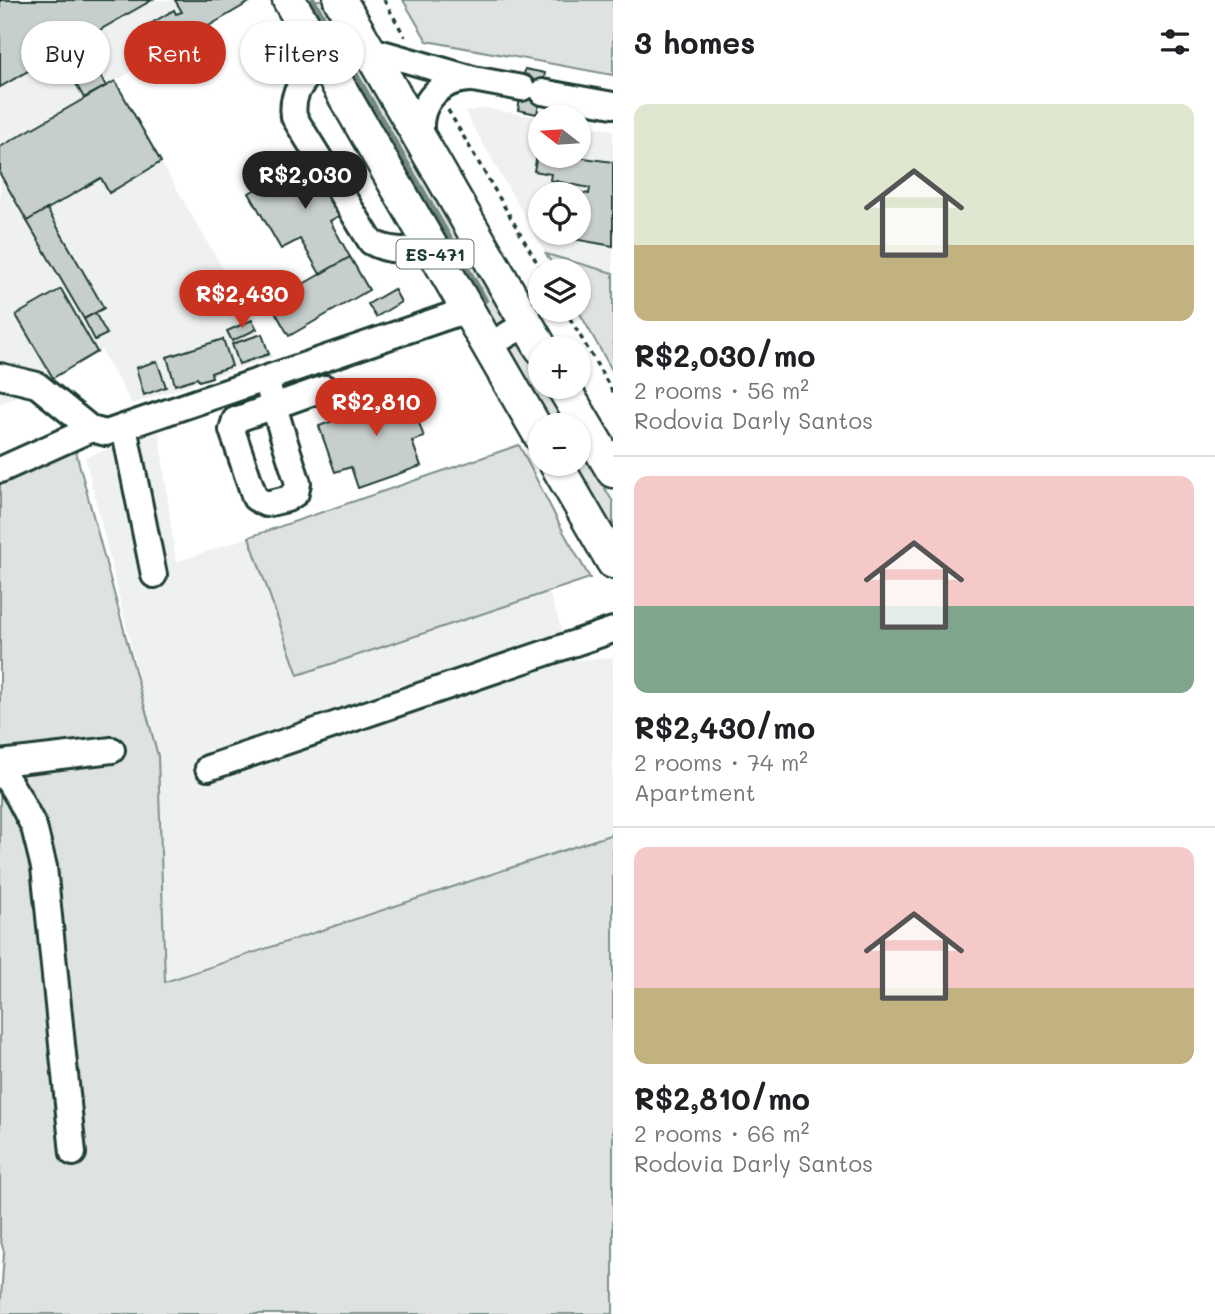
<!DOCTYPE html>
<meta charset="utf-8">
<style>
:root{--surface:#fff;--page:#f6f6f6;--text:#202124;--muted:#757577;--line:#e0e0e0;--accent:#c8321e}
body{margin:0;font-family:Mali,sans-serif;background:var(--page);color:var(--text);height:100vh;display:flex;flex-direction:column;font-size:26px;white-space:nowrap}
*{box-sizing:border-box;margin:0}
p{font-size:23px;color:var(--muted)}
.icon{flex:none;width:38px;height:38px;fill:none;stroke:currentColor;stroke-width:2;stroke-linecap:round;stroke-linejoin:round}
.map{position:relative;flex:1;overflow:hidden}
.panel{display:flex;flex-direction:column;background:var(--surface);width:602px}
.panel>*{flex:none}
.top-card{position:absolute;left:21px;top:21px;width:486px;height:63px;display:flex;gap:14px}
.needle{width:46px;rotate:287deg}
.controls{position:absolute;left:528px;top:105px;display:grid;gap:14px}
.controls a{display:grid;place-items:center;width:63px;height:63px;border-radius:50%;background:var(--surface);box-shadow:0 2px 5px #0004;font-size:35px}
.price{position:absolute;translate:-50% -60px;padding:0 16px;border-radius:24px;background:var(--accent);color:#fff;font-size:23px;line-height:46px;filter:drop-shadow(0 2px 4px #0008)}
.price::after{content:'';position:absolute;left:50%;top:42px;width:21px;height:16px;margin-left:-10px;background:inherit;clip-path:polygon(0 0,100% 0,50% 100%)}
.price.current{background:#222;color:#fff}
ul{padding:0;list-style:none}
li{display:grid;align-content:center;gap:14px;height:371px;padding:0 21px}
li+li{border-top:2px solid var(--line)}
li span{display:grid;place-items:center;height:217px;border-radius:14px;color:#555}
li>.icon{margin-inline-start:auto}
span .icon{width:126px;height:126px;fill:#fffc;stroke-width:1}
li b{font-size:30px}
h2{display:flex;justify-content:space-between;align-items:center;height:84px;padding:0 21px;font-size:30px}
.tag{padding:0 24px;border-radius:32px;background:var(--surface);box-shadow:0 2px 5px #0004;font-size:24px;line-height:63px}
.tag.current{background:var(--accent);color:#fff}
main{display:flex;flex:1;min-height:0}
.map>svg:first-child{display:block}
</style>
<main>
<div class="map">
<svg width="613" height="1314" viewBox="0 0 613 1314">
<rect width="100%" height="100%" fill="#fff"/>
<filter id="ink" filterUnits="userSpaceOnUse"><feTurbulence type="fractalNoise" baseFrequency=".0143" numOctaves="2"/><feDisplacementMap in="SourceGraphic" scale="14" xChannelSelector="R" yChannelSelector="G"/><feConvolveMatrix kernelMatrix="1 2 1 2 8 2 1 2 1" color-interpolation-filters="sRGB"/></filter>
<g filter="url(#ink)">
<g fill="#eef1f0" fill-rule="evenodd">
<path d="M0,0H253L115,81L273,357L132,404L101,350L53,378L0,404Z"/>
<path d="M484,108L541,118V156H579V124L613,130V273L546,254L465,112ZM541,194H579V233H541Z"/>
<path d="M159,432L176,562L249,537L298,675L549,592L572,660L613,658V834L165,983L158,756L85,457Z"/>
</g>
<g fill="#dee3e2" stroke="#7e908b" stroke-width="2">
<path d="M303,0H322L505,316V323L494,332Z"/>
<path d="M403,0H613V75L427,41Z"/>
<path d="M546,254L613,273V372L578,310L579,271H556Z"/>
<path d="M519,339L541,377V387H546L569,425H548L505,350Z"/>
<path d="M71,434L158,756L165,982L613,834V1314H0L4,1252L0,1238V470Z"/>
<path d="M579,444L613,502V538L570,464H579Z"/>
<path d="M519,445L564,533L590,578L298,675L249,537Z"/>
</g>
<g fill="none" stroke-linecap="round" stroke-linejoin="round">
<path stroke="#758883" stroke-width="6" d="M313,0L485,300"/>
</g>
<g fill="#c7cfcc" stroke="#1f3d34" stroke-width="2">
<path d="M0,0H152L0,87Z"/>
<path d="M175,0H253L156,57L140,30L174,10L176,14L182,12Z"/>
<path d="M525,69L545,73L537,114L518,110Z"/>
<path d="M98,72L106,86L84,98L76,84Z"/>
<path d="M115,81L161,162L109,193L101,178L27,221L0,174V147Z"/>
<path d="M538,150H541V156H570L613,162V246L557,236V233H579V194H547L549,187L589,194L590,188L550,180L551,174L534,171Z"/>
<path d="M319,153L351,209L330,221L350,257L320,274L300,239L281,249L249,193Z"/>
<path d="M47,209L104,308L84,319L27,221Z"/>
<path d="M350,257L369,290L289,336L270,303Z"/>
<path d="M61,289L97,352L53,378L16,315Z"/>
<path d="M394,289L401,302L376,317L368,304Z"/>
<path d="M95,313L107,334L95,340L84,319Z"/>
<path d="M252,320L257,329L232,341L227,331Z"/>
<path d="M262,334L269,354L239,364L232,344Z"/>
<path d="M223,339L232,366L211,373L212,377L199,381L197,378L175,385L167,357Z"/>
<path d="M157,361L166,387L144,395L136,368Z"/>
<path d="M404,381L424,437L412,441L421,466L358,488L351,467L335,472L319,426L374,406L370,393Z"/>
</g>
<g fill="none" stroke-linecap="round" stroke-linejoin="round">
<defs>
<g id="minor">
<path d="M368,49L473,79L522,88"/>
<path d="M323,60C306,78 290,90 294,117L371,242C391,253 409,250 431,248"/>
<path d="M542,92L613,105"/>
<path d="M423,143C414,107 436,80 472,79"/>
<path d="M488,346L526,324"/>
<path d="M0,376L37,385L91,429L106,433L467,310"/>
<path d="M266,379C276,414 287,449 298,483L296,493L287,499L266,504L255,498L232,430L235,420L325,388"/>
<path d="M124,427L154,575"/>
<path d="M0,470L91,429"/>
<path d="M0,763L112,750"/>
<path d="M0,768L19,798L34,827L44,867L73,1153"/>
<path d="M208,768L613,630"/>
</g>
<g id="major">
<path d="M289,0L541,437"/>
<path d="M340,0L541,348"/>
<path d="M563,387L613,471"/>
<path d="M556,464L613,562"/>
</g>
</defs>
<use href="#minor" stroke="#1f3d34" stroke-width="30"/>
<use href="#major" stroke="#1f3d34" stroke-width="37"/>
<g stroke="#1f3d34" stroke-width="3.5" stroke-dasharray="5 5" stroke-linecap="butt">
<path d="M384,0L405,37"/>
<path d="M448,110L542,271"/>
<path d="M565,310L613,392"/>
</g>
<use href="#minor" stroke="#fff" stroke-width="24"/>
<use href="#major" stroke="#fff" stroke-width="32"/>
</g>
</g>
<g text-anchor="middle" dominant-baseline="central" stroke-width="5" stroke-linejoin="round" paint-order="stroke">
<rect fill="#fff" stroke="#627771" stroke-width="2" x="396.5" y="239.5" width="77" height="29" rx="5"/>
<g font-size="18" font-weight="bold" fill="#1f3d34">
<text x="435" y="254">ES-471</text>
</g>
</g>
</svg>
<div class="controls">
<a><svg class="needle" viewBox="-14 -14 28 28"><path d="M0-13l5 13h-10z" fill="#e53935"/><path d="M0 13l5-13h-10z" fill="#757577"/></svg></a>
<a><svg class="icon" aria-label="locate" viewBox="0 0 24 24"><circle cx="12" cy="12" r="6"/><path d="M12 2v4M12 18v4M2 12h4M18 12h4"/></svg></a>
<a><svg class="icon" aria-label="layers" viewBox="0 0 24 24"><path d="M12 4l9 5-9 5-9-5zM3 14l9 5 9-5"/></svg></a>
<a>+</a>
<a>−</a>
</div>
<b class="price current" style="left:305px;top:211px">R$2,030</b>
<b class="price" style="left:242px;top:330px">R$2,430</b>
<b class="price" style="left:376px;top:438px">R$2,810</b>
<div class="top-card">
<a class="tag">Buy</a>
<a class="tag current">Rent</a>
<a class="tag">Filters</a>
</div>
</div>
<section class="panel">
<h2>3 homes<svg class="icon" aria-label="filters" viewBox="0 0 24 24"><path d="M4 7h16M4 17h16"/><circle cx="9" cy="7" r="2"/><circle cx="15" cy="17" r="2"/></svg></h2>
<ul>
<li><span style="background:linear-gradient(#dfe7d0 65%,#c2b280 0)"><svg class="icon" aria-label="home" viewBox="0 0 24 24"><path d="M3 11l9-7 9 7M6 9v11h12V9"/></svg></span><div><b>R$2,030/mo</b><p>2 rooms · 56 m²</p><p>Rodovia Darly Santos</p></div></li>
<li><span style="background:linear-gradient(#f6c9c9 60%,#7fa58c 0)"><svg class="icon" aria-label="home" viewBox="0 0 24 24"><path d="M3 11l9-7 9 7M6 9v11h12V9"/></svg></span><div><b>R$2,430/mo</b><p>2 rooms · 74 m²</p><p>Apartment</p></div></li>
<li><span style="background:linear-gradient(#f6c9c9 65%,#c2b280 0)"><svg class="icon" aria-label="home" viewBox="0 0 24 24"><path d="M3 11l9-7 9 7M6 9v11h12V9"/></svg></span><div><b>R$2,810/mo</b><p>2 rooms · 66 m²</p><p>Rodovia Darly Santos</p></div></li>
</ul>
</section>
</main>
